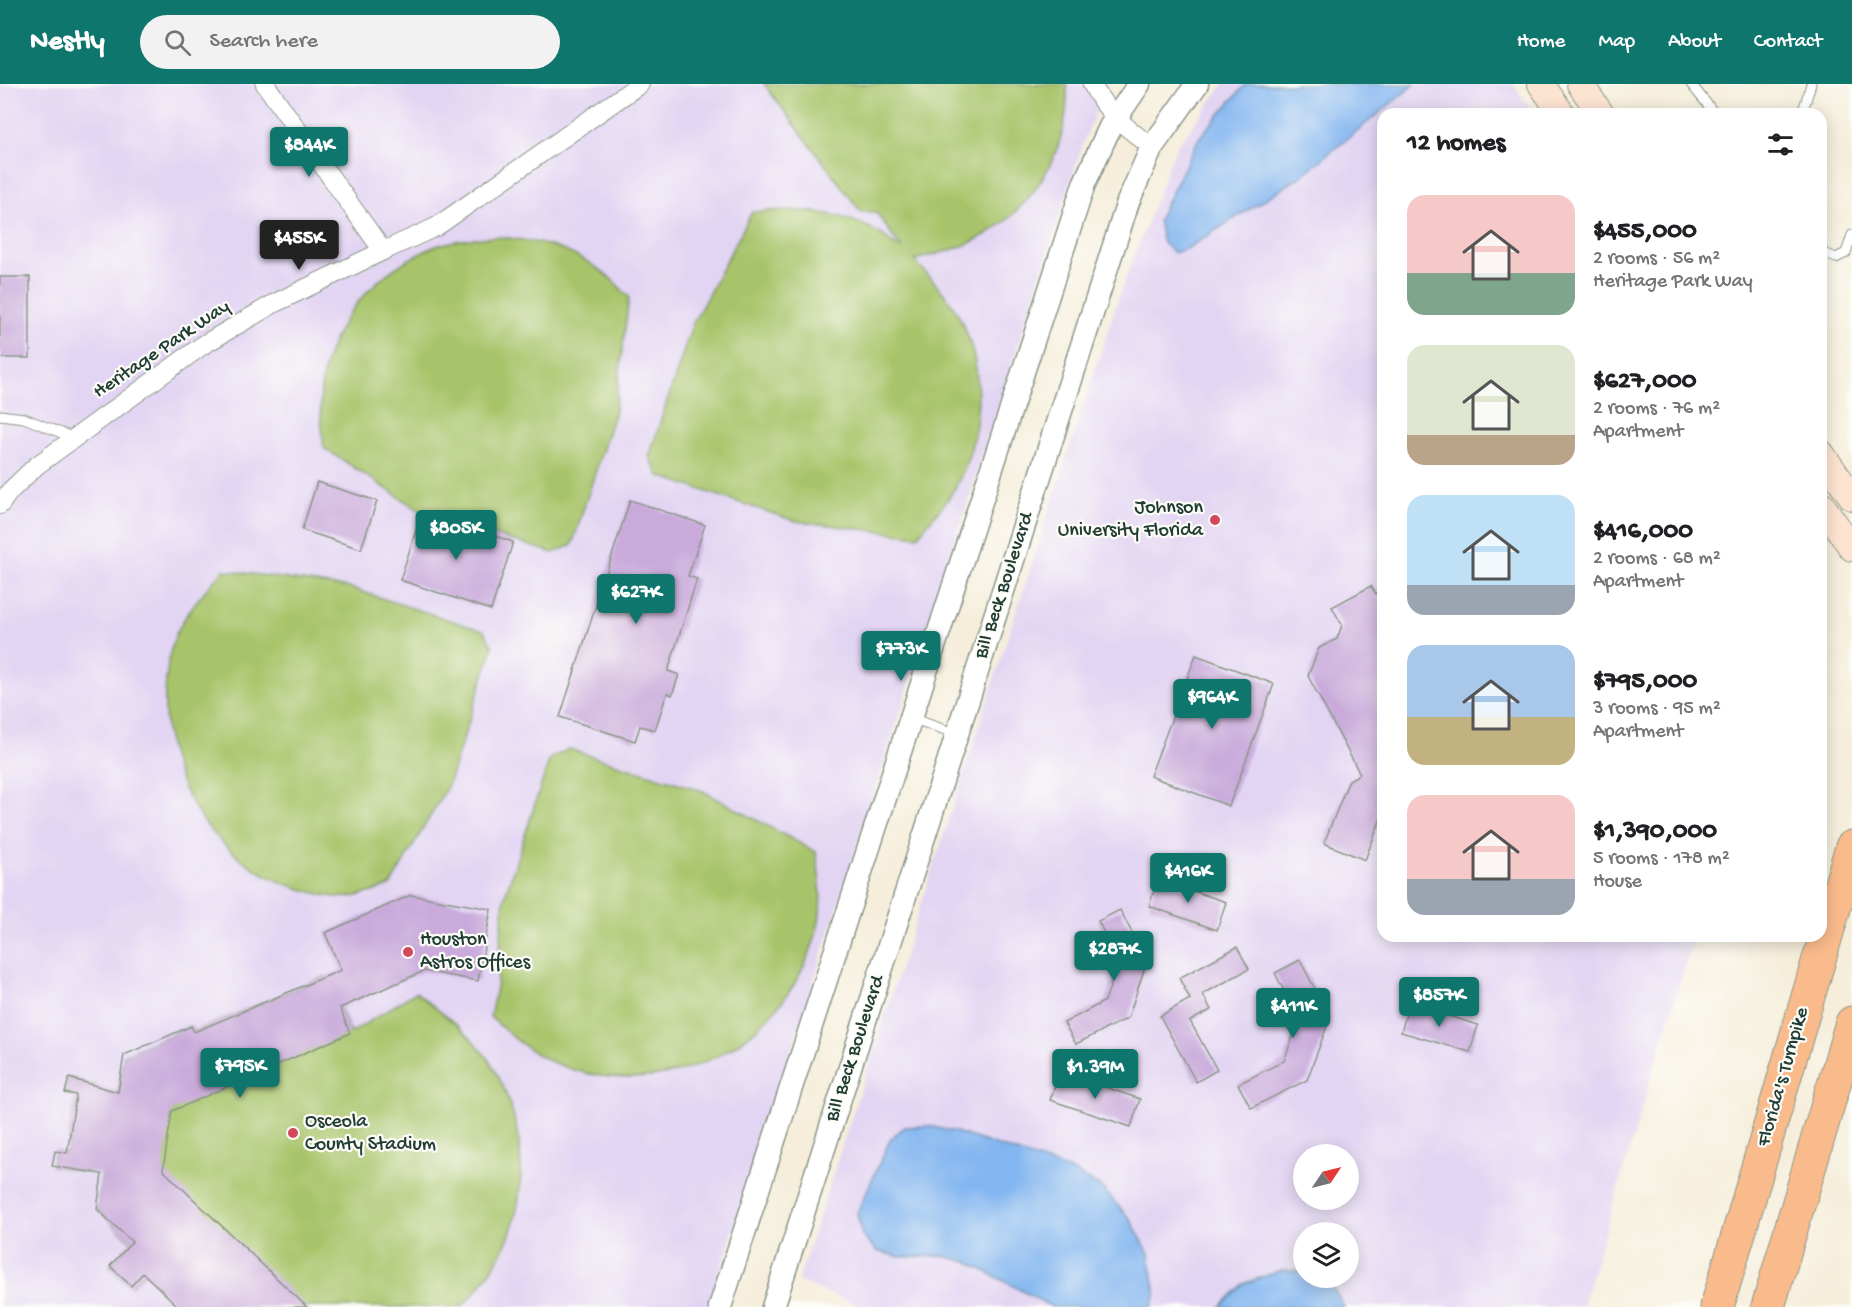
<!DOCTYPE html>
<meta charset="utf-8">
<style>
:root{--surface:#fff;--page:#f2f2f2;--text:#202124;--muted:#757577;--accent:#0f766e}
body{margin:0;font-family:"Gochi Hand",sans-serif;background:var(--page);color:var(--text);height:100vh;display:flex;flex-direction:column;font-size:22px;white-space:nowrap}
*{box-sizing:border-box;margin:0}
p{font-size:20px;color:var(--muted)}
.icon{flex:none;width:33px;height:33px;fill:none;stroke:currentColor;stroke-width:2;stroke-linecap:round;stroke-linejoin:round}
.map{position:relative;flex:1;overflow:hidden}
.side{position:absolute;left:1377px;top:24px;width:450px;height:834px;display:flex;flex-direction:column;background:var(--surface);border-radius:18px;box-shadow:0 3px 15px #0003}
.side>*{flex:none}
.needle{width:39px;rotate:55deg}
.buttons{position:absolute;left:1293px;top:1060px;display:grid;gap:12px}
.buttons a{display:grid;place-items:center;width:66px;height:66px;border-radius:50%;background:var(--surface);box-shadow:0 3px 15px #0003;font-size:30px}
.price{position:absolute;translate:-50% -51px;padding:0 14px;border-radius:6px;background:var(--accent);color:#fff;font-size:20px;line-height:39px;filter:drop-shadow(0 2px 3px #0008)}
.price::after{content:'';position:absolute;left:50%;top:36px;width:18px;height:14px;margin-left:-9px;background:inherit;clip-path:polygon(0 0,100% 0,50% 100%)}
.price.selected{background:#222;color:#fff}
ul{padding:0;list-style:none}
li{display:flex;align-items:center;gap:18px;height:150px;padding:0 30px}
li span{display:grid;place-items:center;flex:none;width:168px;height:120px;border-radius:18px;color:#555}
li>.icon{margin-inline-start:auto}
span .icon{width:72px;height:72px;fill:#fffc;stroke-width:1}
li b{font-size:26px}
h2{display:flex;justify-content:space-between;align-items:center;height:72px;padding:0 30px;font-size:26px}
header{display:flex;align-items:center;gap:36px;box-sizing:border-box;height:84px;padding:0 30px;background:var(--accent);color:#fff}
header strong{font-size:28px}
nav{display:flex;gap:33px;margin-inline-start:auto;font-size:21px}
.search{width:420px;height:54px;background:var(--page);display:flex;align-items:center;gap:15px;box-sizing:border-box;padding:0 21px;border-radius:33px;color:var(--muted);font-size:22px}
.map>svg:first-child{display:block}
</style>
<header>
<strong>Nestly</strong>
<div class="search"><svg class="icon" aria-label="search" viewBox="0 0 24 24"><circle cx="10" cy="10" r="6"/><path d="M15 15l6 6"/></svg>Search here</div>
<nav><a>Home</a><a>Map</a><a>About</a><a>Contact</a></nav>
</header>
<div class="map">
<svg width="1852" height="1223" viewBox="0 0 1852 1223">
<rect width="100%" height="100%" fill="#fdfcf7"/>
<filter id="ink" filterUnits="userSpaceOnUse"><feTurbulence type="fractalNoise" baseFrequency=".0167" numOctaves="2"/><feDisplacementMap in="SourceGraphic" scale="12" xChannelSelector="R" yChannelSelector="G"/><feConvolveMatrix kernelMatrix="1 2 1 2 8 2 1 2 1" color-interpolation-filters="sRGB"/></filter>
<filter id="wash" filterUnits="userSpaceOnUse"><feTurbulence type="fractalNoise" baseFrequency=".008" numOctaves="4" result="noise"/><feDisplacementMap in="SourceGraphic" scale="24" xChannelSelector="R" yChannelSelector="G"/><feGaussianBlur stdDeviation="1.35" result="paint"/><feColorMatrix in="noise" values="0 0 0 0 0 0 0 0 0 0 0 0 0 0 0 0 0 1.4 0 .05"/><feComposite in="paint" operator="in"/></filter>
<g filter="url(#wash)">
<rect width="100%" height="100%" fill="#f6eedb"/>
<g fill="#e2d4f3" fill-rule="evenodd">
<path d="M0,0H1107L1083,59L709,1223H0Z"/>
<path d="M1224,0H1513L1534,30H1383V852H1694L1582,1223H862L798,1197L1121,206L1175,65ZM1304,1071H1348V1116H1304ZM1304,1149H1348V1194H1304Z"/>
</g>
<g fill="#a8c46a" stroke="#64804f" stroke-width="1.5">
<path d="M764,0H1067C1070,65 1034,126 976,156C957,166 935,170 914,176C928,191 942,205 953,222C988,276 985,359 950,412C941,426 928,438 918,452L795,437L659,392L649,373L692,241L752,128C794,124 842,126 879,149C887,154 894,161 902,165L876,128H861Z"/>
<path d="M498,153C535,156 566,163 597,184C609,191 619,203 629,213L615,327L572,461L553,469L422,428L324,364C321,339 318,316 323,291C333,238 371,194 419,170C425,167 432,163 439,161C458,155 479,154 498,153Z"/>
<path d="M224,486L350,504L484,547L493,563L448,701L390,802C377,806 363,812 350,813C334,815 316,809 301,805C216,781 161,698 165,611C166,590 168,567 177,548C189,524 205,506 224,486Z"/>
<path d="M569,665L703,707L816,768C820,795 824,823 816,850C785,961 665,1024 557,980C531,970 510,951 490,933L497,898L504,815L550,674Z"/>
<path d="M326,892L351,949L416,908C442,930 474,951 492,981C531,1049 533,1136 482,1199C476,1208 469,1216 461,1223H298L144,1189L131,1202L110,1182L132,1158L97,1125L106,1065L90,1063L86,1088L52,1082L55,1067L67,1069L76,1012L65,1009L69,994L97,1002L92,1033L113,1037L124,971L191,942L194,948Z"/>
</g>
<g fill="#83b6f0" stroke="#517a92" stroke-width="1.5">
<path d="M1246,0H1415L1300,93L1188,164L1174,169L1163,159L1158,136L1199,54Z"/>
<path d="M929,1042L956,1048L1070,1086L1101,1103L1131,1136L1149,1170L1156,1210L1152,1223H1052L968,1178L943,1172L900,1173L877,1167L862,1152L857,1129L890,1056L904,1043Z"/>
<path d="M1282,1186L1303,1187L1304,1194C1327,1194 1334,1203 1344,1223H1220L1243,1200Z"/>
</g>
<g id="blocks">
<g fill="#c9aadb">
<rect x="0" y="193" width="30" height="81"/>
<path d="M317,398L377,417L361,465L302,446Z"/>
<path d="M630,416L705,441L688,492L697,495L668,587L679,591L672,611L667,609L655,646L640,642L635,657L560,633Z"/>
<path d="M422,428L513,458L491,526L400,496Z"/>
<path d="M1371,502L1383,521V729L1365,776L1324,759L1349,696L1360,690L1308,592L1319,564L1337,555L1342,541L1332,523Z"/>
<path d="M1196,571L1274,600L1229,722L1150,692Z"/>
<path d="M1158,795L1226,818L1217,846L1149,822Z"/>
<path d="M411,811L491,825L478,897L424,887L340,924L350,949L172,1027L163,1086L307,1223H179L143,1189L131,1202L110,1182L132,1158L97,1125L102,1090L52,1082L55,1067L67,1069L76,1011L65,1009L69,994L118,1008L124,971L191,942L194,948L341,886L325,849Z"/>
<path d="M1120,826L1147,877L1128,934L1076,960L1064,939L1105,917L1119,878L1098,837Z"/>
<path d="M1237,863L1249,885L1203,910L1211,926L1190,937L1217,986L1196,998L1160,932L1190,915L1179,894Z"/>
<path d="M1300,876L1330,934L1307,996L1251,1024L1238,1000L1284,977L1299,936L1275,889Z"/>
<path d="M1409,920L1478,941L1470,968L1401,948Z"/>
<path d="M1060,988L1140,1015L1131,1043L1050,1016Z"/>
</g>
</g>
</g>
<g filter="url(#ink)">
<use href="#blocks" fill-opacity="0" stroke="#8a9688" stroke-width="1.5"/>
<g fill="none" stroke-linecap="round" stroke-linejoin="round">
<defs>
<g id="service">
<path d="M1691,0L1715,30"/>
<path d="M1802,30L1811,0"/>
<path d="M1821,164L1824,169L1836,174L1846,169L1852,151"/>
<path d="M0,331L24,334L74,354"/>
<path d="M911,634L957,650"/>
</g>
<g id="minor">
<path d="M265,0L383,167"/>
<path d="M1092,0C1105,28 1128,45 1152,63"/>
<path d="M0,421L10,407L36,382L203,261L273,220L383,167L436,143L640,0"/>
</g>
<g id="tertiary">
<path d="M720,1223L1084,100L1110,43L1139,0"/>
<path d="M773,1223L1128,118L1152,63L1197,0"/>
</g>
<g id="secondary">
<path d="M1541,0L1562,30"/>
<path d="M1580,0L1601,30"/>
<path d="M1821,369L1852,413"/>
<path d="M1821,420L1852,464"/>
</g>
<g id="motorway">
<path d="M1717,1223L1852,763"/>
<path d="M1768,1223L1852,939"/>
</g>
</defs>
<use href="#service" stroke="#8a9688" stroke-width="11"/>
<use href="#minor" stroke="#8a9688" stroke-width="20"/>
<use href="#tertiary" stroke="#8a9688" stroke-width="25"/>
<use href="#secondary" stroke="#8a9688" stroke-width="28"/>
<use href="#motorway" stroke="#8a9688" stroke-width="35"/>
<use href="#service" stroke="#fff" stroke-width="9"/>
<use href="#minor" stroke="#fff" stroke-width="18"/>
<use href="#tertiary" stroke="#fff" stroke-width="22"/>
<use href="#secondary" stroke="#fde4d1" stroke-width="26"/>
<use href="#motorway" stroke="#fabb8c" stroke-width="33"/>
</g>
</g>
<g fill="#d1495b" stroke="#fdfcf7" stroke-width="2">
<circle cx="1215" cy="436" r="6"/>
<circle cx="408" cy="868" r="6"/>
<circle cx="293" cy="1049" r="6"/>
</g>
<g text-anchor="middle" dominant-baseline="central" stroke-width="4.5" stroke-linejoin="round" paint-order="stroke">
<g font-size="20" fill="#1f3d34" stroke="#fdfcf7">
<text transform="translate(162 266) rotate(-34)">Heritage Park Way</text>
<text transform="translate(1005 502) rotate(-72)">Bill Beck Boulevard</text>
<text transform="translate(856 965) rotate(-72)">Bill Beck Boulevard</text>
<text transform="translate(1784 993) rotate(-74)">Florida's Turnpike</text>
</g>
<g font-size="20" fill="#1f3d34" stroke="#fdfcf7" text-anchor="start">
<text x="1203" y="424" text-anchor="end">Johnson<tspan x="1203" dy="23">University Florida</tspan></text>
<text x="420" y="856">Houston<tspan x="420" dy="23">Astros Offices</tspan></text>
<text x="305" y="1038">Osceola<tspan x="305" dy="23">County Stadium</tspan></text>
</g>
</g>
</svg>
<div class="buttons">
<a><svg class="needle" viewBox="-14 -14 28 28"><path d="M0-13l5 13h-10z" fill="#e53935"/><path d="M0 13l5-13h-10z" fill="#757577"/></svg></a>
<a><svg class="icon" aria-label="layers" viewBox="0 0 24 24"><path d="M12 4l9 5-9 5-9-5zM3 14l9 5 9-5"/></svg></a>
</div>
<b class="price" style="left:309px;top:94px">$844K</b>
<b class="price selected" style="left:299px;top:187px">$455K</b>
<b class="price" style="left:456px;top:477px">$805K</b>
<b class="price" style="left:636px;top:541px">$627K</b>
<b class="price" style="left:901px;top:598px">$773K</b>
<b class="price" style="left:1212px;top:646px">$964K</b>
<b class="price" style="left:1188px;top:820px">$416K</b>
<b class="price" style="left:1114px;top:898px">$287K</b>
<b class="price" style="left:1439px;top:944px">$857K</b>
<b class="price" style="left:1293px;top:955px">$411K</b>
<b class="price" style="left:240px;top:1015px">$795K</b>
<b class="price" style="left:1095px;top:1016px">$1.39M</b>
<section class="side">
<h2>12 homes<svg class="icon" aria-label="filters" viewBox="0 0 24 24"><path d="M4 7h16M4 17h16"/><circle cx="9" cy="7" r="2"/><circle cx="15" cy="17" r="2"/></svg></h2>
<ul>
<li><span style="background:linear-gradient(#f6c9c9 65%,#7fa58c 0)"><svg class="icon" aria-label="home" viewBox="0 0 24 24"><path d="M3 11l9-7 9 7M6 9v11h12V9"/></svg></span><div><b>$455,000</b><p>2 rooms · 56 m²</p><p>Heritage Park Way</p></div></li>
<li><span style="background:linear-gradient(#dfe7d0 75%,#b9a48a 0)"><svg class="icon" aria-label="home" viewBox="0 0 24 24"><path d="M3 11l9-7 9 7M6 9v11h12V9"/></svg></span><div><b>$627,000</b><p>2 rooms · 76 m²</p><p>Apartment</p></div></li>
<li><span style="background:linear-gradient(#bfe0f5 75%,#9aa5b1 0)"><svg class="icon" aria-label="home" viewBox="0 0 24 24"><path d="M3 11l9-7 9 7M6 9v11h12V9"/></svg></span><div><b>$416,000</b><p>2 rooms · 68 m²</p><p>Apartment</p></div></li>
<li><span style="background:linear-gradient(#a9c7e8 60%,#c2b280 0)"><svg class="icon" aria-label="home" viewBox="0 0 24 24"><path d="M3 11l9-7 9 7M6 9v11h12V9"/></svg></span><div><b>$795,000</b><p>3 rooms · 95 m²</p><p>Apartment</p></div></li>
<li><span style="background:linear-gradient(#f6c9c9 70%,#9aa5b1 0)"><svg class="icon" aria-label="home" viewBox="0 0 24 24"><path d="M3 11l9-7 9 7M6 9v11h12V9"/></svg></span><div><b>$1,390,000</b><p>5 rooms · 178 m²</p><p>House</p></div></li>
</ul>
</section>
</div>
